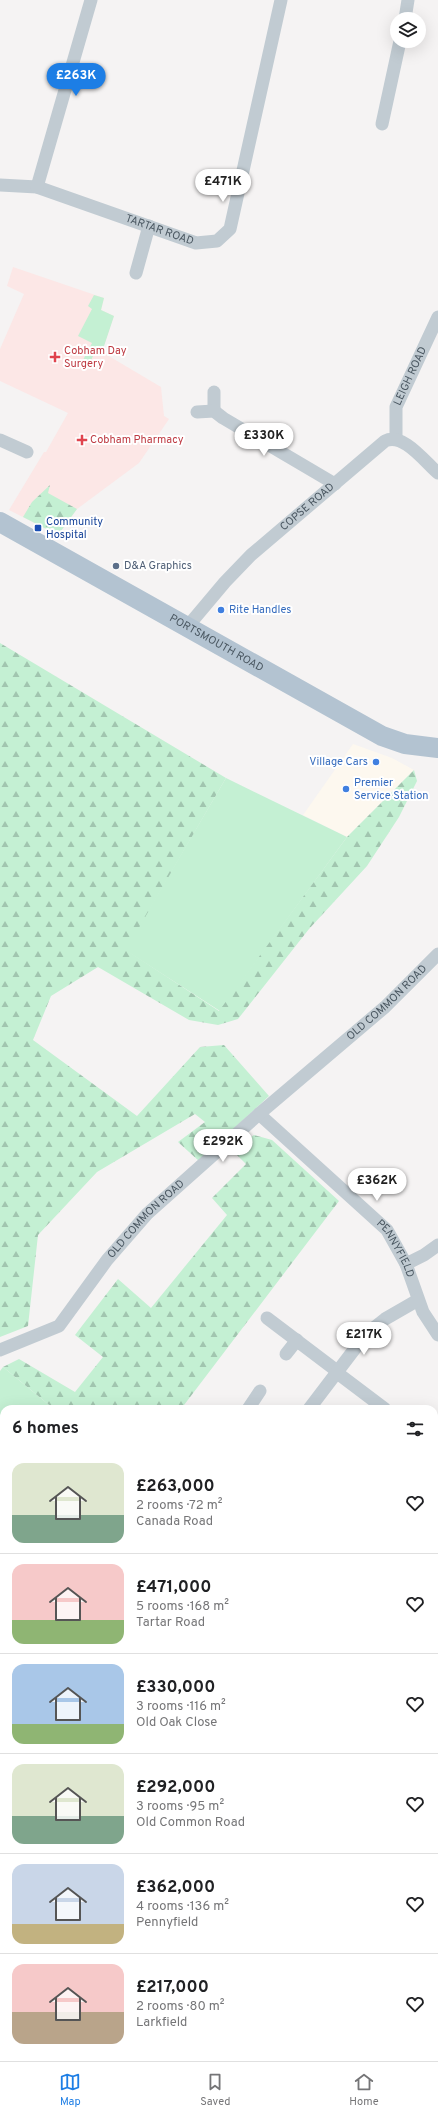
<!DOCTYPE html>
<meta charset="utf-8">
<style>
:root{--surface:#fff;--page:#f2f2f2;--text:#202124;--muted:#757577;--line:#e0e0e0;--accent:#1d7ee5}
body{margin:0;font-family:Overpass,sans-serif;background:var(--page);color:var(--text);height:100vh;display:flex;flex-direction:column;font-size:15px;white-space:nowrap}
*{box-sizing:border-box;margin:0}
p{font-size:13px;color:var(--muted)}
.icon{flex:none;width:22px;height:22px;fill:none;stroke:currentColor;stroke-width:2;stroke-linecap:round;stroke-linejoin:round}
.map{position:relative;flex:1;overflow:hidden}
.side{position:absolute;left:0px;top:1405px;width:438px;height:656px;display:flex;flex-direction:column;background:var(--surface);border-radius:12px 12px 0 0;box-shadow:0 4px 16px #0002}
.side>*{flex:none}
.buttons{position:absolute;left:390px;top:12px;display:grid;gap:8px}
.buttons a{display:grid;place-items:center;width:36px;height:36px;border-radius:50%;background:var(--surface);box-shadow:0 4px 16px #0002;font-size:20px}
.price{position:absolute;translate:-50% -34px;padding:0 9px;border-radius:14px;background:#fff;color:#222;font-size:13px;line-height:26px;filter:drop-shadow(0 1px 2px #0008)}
.price::after{content:'';position:absolute;left:50%;top:24px;width:12px;height:9px;margin-left:-6px;background:inherit;clip-path:polygon(0 0,100% 0,50% 100%)}
.price.current{background:var(--accent);color:#fff}
ul{padding:0;list-style:none}
li{display:flex;align-items:center;gap:12px;height:100px;padding:0 12px}
li+li{border-top:1px solid var(--line)}
li span{display:grid;place-items:center;flex:none;width:112px;height:80px;border-radius:12px;color:#555}
li>.icon{margin-inline-start:auto}
span .icon{width:48px;height:48px;fill:#fffc;stroke-width:1}
li b{font-size:17px}
h2{display:flex;justify-content:space-between;align-items:center;height:48px;padding:0 12px;font-size:17px}
.tabs{display:flex;justify-content:space-around;align-items:center;height:56px;border-top:1px solid var(--line);background:var(--surface);font-size:11px;color:var(--muted)}
.tabs a{display:grid;justify-items:center;gap:2px}
.tabs .current{color:var(--accent)}
.map>svg:first-child{display:block}
</style>
<div class="map">
<svg width="438" height="2061" viewBox="0 0 438 2061">
<defs>
<pattern id="forest-firs" width="22" height="20" patternUnits="userSpaceOnUse"><rect width="22" height="20" fill="#c4f0d3"/><path d="M5 1l3.5 6h-7zM16 11l3.5 6h-7z" fill="#a1c5af"/></pattern>
</defs>
<rect width="100%" height="100%" fill="#f5f3f3"/>
<path fill="#fdf8ef" d="M353,744L392,758L414,770L347,837L303,815Z"/>
<path fill="#fce7e6" d="M13,267L104,298L101,310L114,316L102,352L161,387L164,416L169,419L139,463L77,509L58,535L9,510L44,452H46L68,413L0,381V349L24,294L7,286Z"/>
<g fill="#c4f0d3">
<path d="M94,295L104,298L101,310L114,316L102,352L96,349L90,363L83,360L92,343L78,336L92,309L88,306Z"/>
<path d="M226,778L347,837L220,1011L125,950Z"/>
<path d="M3,1367L54,1409H4V1423L0,1420V1371Z"/>
<path d="M434,1646L438,1649V1751L434,1747Z"/>
</g>
<g fill="url(#forest-firs)">
<path d="M50,485L48,493L77,509L58,535L23,517L32,502Z"/>
<path d="M0,643L226,778L126,950L219,1011L347,837L414,770L417,781L399,817L367,866L309,929L238,1019L218,1025L189,1020L98,967L51,996L33,1040L137,1116L200,1047L224,1045L269,1096L199,1161L178,1142L205,1122L195,1114L97,1172L38,1235L28,1326L0,1337Z"/>
<path d="M254,1135L272,1140L339,1201L181,1409H54L3,1367L19,1359L75,1392L103,1357L75,1335L118,1279L151,1308L227,1215L212,1198L246,1164L231,1149Z"/>
<path d="M0,1516L4,1519V1659L0,1661Z"/>
</g>
<g fill="none" stroke-linecap="round" stroke-linejoin="round">
<defs>
<g id="highway">
<path d="M0,1459L4,1461"/>
<path d="M0,1493L4,1496"/>
<path d="M434,1777L438,1780"/>
<path d="M434,1813L438,1816"/>
</g>
</defs>
<use href="#highway" stroke="#7793ac" stroke-width="24"/>
<g stroke="#c1cbd2" stroke-width="13">
<path d="M405,19L408,0"/>
<path d="M382,124L400,41"/>
<path id="s1" d="M0,185L37,187L196,243L217,241L230,229L281,0"/>
<path d="M37,187L91,0"/>
<path d="M136,273L149,226"/>
<path d="M214,411V392"/>
<path d="M197,412L214,411L223,418L335,484"/>
<path id="s2" d="M396,439V407L438,317"/>
<path d="M0,440L27,452"/>
<path id="s3" d="M188,626L225,582L251,555L385,441C403,432 425,462 438,473"/>
<path id="s4" d="M259,1114L387,1230L406,1264L423,1312L438,1335"/>
<path d="M406,1264L424,1255L438,1245"/>
<path d="M267,1318L337,1371"/>
<path id="s5" d="M0,1350L59,1326L107,1260L147,1214L259,1114L385,1007L438,954"/>
<path d="M286,1354L297,1340"/>
<path d="M336,1372L385,1409"/>
<path d="M248,1409L260,1391"/>
<path d="M309,1409L366,1334L385,1319L418,1300"/>
<path d="M434,1566L438,1569"/>
</g>
<path stroke="#b3c3d1" stroke-width="20" id="s6" d="M0,522L382,736L405,744L438,748"/>
<use href="#highway" stroke="#8ca8c0" stroke-width="22"/>
</g>
<g fill="#e0444e" stroke="#fff" stroke-width="1.5">
<path d="M53 351h4v4h4v4h-4v4h-4v-4h-4v-4h4z"/>
<path d="M80 434h4v4h4v4h-4v4h-4v-4h-4v-4h4z"/>
</g>
<rect fill="#1a4fb4" stroke="#fff" stroke-width="1.5" x="34" y="524" width="8" height="8" rx="2"/>
<circle fill="#5c6f8a" stroke="#fff" stroke-width="1.5" cx="116" cy="566" r="4"/>
<g fill="#3f7fe0" stroke="#fff" stroke-width="1.5">
<circle cx="221" cy="610" r="4"/>
<circle cx="376" cy="762" r="4"/>
<circle cx="346" cy="789" r="4"/>
</g>
<g text-anchor="middle" dominant-baseline="central" stroke-width="4" stroke-linejoin="round" paint-order="stroke">
<g font-size="11" fill="#4a5761" stroke="#fff">
<text stroke="none"><textPath href="#s1" startOffset="167">TARTAR ROAD</textPath></text>
<text stroke="none"><textPath href="#s2" startOffset="66">LEIGH ROAD</textPath></text>
<text stroke="none"><textPath href="#s3" startOffset="169">COPSE ROAD</textPath></text>
<text stroke="none"><textPath href="#s6" startOffset="248">PORTSMOUTH ROAD</textPath></text>
<text stroke="none"><textPath href="#s5" startOffset="526">OLD COMMON ROAD</textPath></text>
<text stroke="none"><textPath href="#s5" startOffset="202">OLD COMMON ROAD</textPath></text>
<text stroke="none"><textPath href="#s4" startOffset="193">PENNYFIELD</textPath></text>
</g>
<g font-size="11" fill="#be3a42" stroke="#fff" text-anchor="start">
<text x="64" y="351">Cobham Day<tspan x="64" dy="13">Surgery</tspan></text>
<text x="90" y="440">Cobham Pharmacy</text>
</g>
<g font-size="11" fill="#164399" stroke="#fff" text-anchor="start">
<text x="46" y="522">Community<tspan x="46" dy="13">Hospital</tspan></text>
</g>
<g font-size="11" fill="#4e5e75" stroke="#fff" text-anchor="start">
<text x="124" y="566">D&amp;A Graphics</text>
</g>
<g font-size="11" fill="#366cbe" stroke="#fff" text-anchor="start">
<text x="229" y="610">Rite Handles</text>
<text x="368" y="762" text-anchor="end">Village Cars</text>
<text x="354" y="783">Premier<tspan x="354" dy="13">Service Station</tspan></text>
</g>
</g>
</svg>
<div class="buttons">
<a><svg class="icon" aria-label="layers" viewBox="0 0 24 24"><path d="M12 4l9 5-9 5-9-5zM3 14l9 5 9-5"/></svg></a>
</div>
<b class="price current" style="left:76px;top:97px">£263K</b>
<b class="price" style="left:223px;top:203px">£471K</b>
<b class="price" style="left:264px;top:457px">£330K</b>
<b class="price" style="left:223px;top:1163px">£292K</b>
<b class="price" style="left:377px;top:1202px">£362K</b>
<b class="price" style="left:364px;top:1356px">£217K</b>
<section class="side">
<h2>6 homes<svg class="icon" aria-label="filters" viewBox="0 0 24 24"><path d="M4 7h16M4 17h16"/><circle cx="9" cy="7" r="2"/><circle cx="15" cy="17" r="2"/></svg></h2>
<ul>
<li><span style="background:linear-gradient(#dfe7d0 65%,#7fa58c 0)"><svg class="icon" aria-label="home" viewBox="0 0 24 24"><path d="M3 11l9-7 9 7M6 9v11h12V9"/></svg></span><div><b>£263,000</b><p>2 rooms · 72 m²</p><p>Canada Road</p></div><svg class="icon" aria-label="heart" viewBox="0 0 24 24"><path d="M12 20l-8-8c-3-5 5-10 8-4 3-6 11-1 8 4z"/></svg></li>
<li><span style="background:linear-gradient(#f6c9c9 70%,#8fb573 0)"><svg class="icon" aria-label="home" viewBox="0 0 24 24"><path d="M3 11l9-7 9 7M6 9v11h12V9"/></svg></span><div><b>£471,000</b><p>5 rooms · 168 m²</p><p>Tartar Road</p></div><svg class="icon" aria-label="heart" viewBox="0 0 24 24"><path d="M12 20l-8-8c-3-5 5-10 8-4 3-6 11-1 8 4z"/></svg></li>
<li><span style="background:linear-gradient(#a9c7e8 75%,#8fb573 0)"><svg class="icon" aria-label="home" viewBox="0 0 24 24"><path d="M3 11l9-7 9 7M6 9v11h12V9"/></svg></span><div><b>£330,000</b><p>3 rooms · 116 m²</p><p>Old Oak Close</p></div><svg class="icon" aria-label="heart" viewBox="0 0 24 24"><path d="M12 20l-8-8c-3-5 5-10 8-4 3-6 11-1 8 4z"/></svg></li>
<li><span style="background:linear-gradient(#dfe7d0 65%,#7fa58c 0)"><svg class="icon" aria-label="home" viewBox="0 0 24 24"><path d="M3 11l9-7 9 7M6 9v11h12V9"/></svg></span><div><b>£292,000</b><p>3 rooms · 95 m²</p><p>Old Common Road</p></div><svg class="icon" aria-label="heart" viewBox="0 0 24 24"><path d="M12 20l-8-8c-3-5 5-10 8-4 3-6 11-1 8 4z"/></svg></li>
<li><span style="background:linear-gradient(#c9d6e8 75%,#c2b280 0)"><svg class="icon" aria-label="home" viewBox="0 0 24 24"><path d="M3 11l9-7 9 7M6 9v11h12V9"/></svg></span><div><b>£362,000</b><p>4 rooms · 136 m²</p><p>Pennyfield</p></div><svg class="icon" aria-label="heart" viewBox="0 0 24 24"><path d="M12 20l-8-8c-3-5 5-10 8-4 3-6 11-1 8 4z"/></svg></li>
<li><span style="background:linear-gradient(#f6c9c9 60%,#b9a48a 0)"><svg class="icon" aria-label="home" viewBox="0 0 24 24"><path d="M3 11l9-7 9 7M6 9v11h12V9"/></svg></span><div><b>£217,000</b><p>2 rooms · 80 m²</p><p>Larkfield</p></div><svg class="icon" aria-label="heart" viewBox="0 0 24 24"><path d="M12 20l-8-8c-3-5 5-10 8-4 3-6 11-1 8 4z"/></svg></li>
</ul>
</section>
</div>
<nav class="tabs">
<a class="current"><svg class="icon" aria-label="map" viewBox="0 0 24 24"><path d="M3 6l6-2 6 2 6-2v14l-6 2-6-2-6 2zM9 4v14M15 6v14"/></svg>Map</a>
<a><svg class="icon" aria-label="saved" viewBox="0 0 24 24"><path d="M7 4h10v16l-5-4-5 4z"/></svg>Saved</a>
<a><svg class="icon" aria-label="home" viewBox="0 0 24 24"><path d="M3 11l9-7 9 7M6 9v11h12V9"/></svg>Home</a>
</nav>
